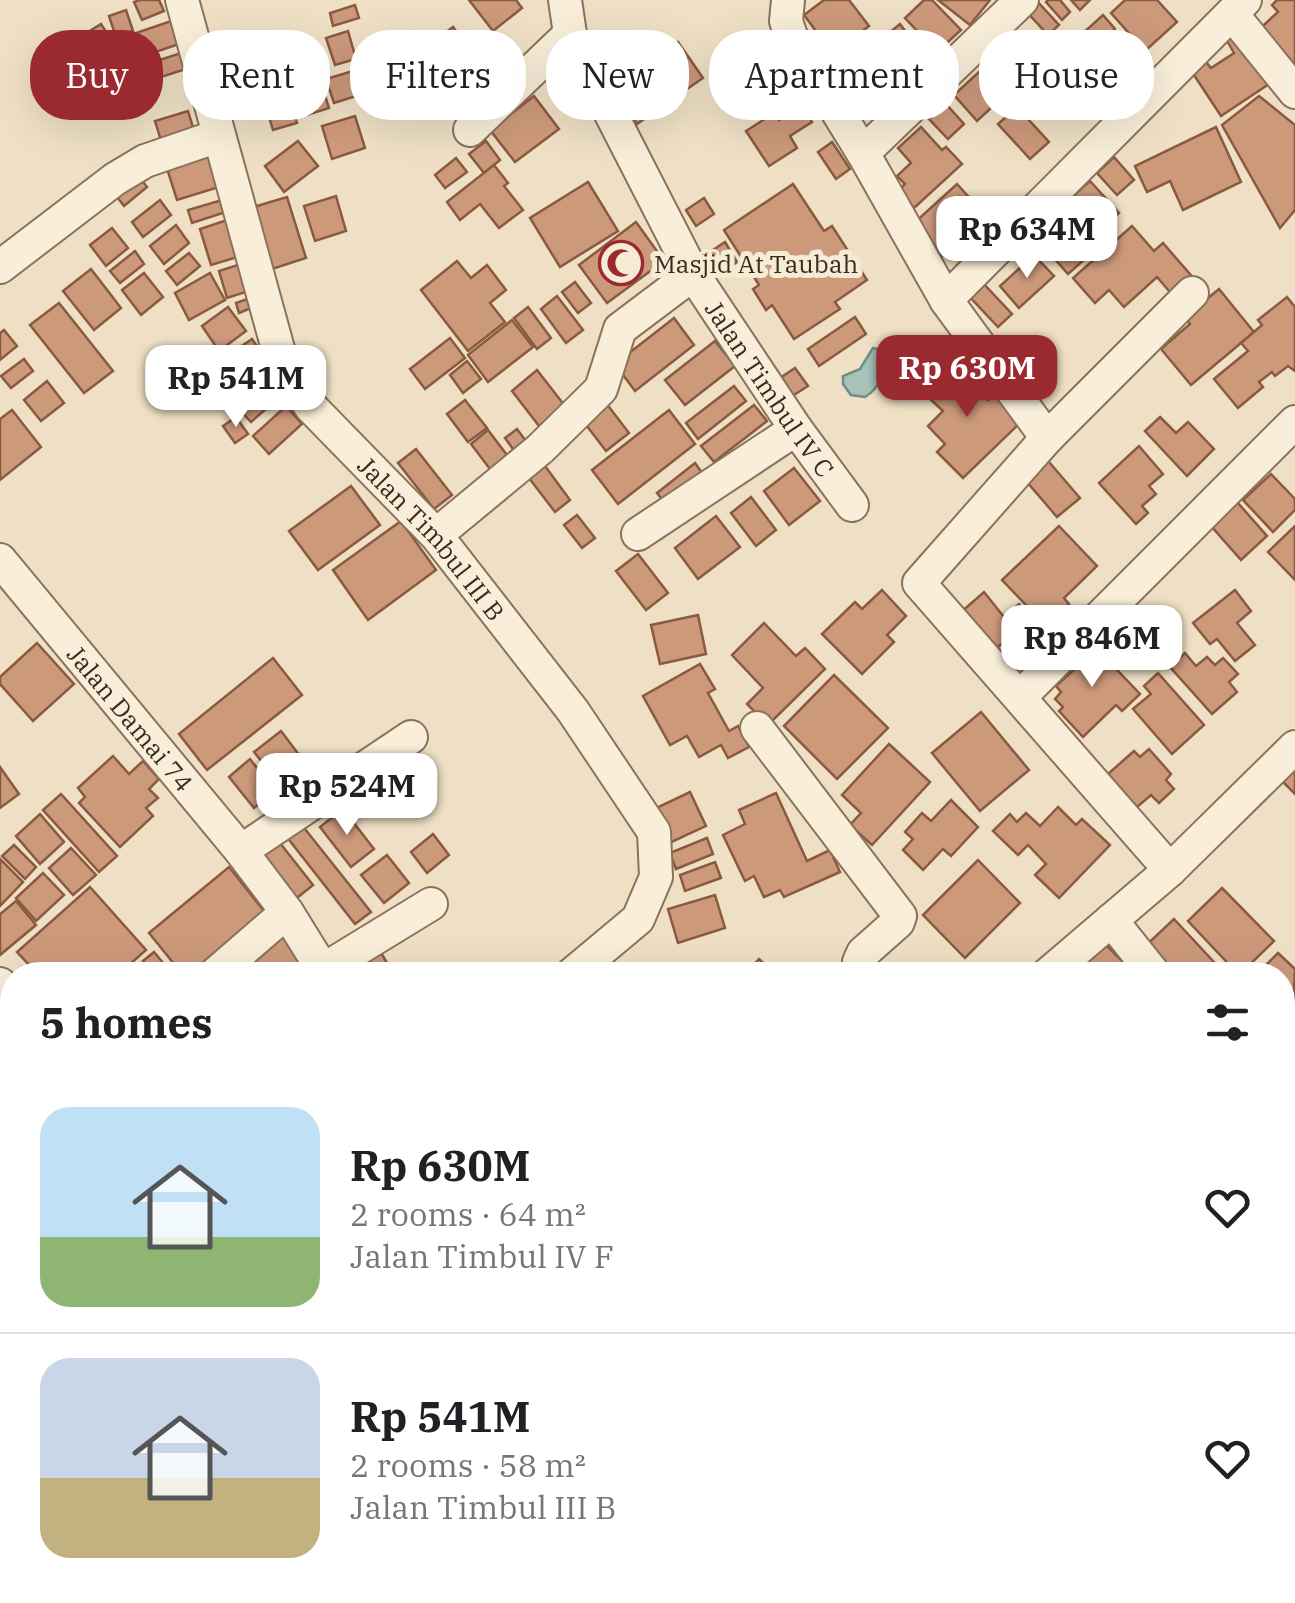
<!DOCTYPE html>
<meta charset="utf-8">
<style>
:root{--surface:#fff;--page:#f2f2f2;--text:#202124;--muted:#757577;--line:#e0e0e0;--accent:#9a2a30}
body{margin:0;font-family:"IBM Plex Serif",serif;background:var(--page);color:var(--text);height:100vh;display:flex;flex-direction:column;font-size:38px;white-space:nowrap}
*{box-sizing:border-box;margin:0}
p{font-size:32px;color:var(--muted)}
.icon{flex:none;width:55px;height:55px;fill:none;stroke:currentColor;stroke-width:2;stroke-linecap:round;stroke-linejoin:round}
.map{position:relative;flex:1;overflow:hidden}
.side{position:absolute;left:0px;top:962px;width:1295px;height:642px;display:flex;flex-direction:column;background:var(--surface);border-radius:40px 40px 0 0;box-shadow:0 10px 40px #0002}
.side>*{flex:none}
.guide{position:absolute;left:30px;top:30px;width:1235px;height:90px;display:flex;gap:20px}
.price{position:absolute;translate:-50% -85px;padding:0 22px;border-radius:20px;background:#fff;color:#222;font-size:32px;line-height:65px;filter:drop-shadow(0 2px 5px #0008)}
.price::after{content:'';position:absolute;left:50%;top:60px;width:30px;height:22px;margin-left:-15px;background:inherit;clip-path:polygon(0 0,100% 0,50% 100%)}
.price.current{background:var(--accent);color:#fff}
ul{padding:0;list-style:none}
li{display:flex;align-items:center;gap:30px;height:250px;padding:0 40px}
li+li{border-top:2px solid var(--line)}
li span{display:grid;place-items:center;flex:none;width:280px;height:200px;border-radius:30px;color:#555}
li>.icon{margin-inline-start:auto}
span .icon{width:120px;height:120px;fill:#fffc;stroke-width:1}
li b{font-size:42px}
h2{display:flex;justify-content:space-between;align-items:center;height:120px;padding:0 40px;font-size:42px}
.chip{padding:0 35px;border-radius:40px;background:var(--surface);box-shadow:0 10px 40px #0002;font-size:35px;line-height:90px}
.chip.current{background:var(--accent);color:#fff}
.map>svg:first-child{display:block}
</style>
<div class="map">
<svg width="1295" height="1603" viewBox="0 0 1295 1603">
<rect width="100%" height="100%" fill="#efe0c5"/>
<path fill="#a7c2b9" stroke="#6d9186" stroke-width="2.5" d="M873,348L888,352C889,368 879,389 865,397L851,395L843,384V376L860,369Z"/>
<g fill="#cd997b" stroke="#8a5a40" stroke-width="2.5">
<path d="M140,0H159L164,11L142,20L134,2Z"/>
<path d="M469,0H516L522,8L493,31Z"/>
<path d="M824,0H849L869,26L833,54L804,15Z"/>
<path d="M924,0H932L961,30L937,52L905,18Z"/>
<path d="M938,0H990L970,25Z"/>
<path d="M1036,0L1059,25L1048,35L1025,10Z"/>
<path d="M1048,0H1060L1070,12L1062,20L1046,2Z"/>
<path d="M1071,0H1090L1080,10Z"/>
<path d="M1125,0H1157L1177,22L1145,51L1111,13Z"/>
<path d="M1277,0H1295V79L1255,33L1278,12L1272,5Z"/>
<path d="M355,5L359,18L333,26L330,13Z"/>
<path d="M126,10L133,31L116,37L109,16Z"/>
<path d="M1103,15L1115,29L1095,47L1083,33Z"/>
<path d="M174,20L182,43L144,56L136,33Z"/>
<path d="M101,24L117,49L90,66L74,41Z"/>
<path d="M900,24L927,60L905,77L878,42Z"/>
<path d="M453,27L488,73L466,90L430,44Z"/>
<path d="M1241,29L1275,80L1221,116L1192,72L1206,62L1211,68L1234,53L1226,39Z"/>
<path d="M348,31L356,59L335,65L326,38Z"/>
<path d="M868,39L899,79L864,106L833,65Z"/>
<path d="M1072,40L1091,60L1071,78L1053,58Z"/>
<path d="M300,42L306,59L284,66L278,49Z"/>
<path d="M678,42L703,78L637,124L598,69L629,47L643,68Z"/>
<path d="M136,49L146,85L131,90L121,54Z"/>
<path d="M181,53L186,69L158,78L153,62Z"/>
<path d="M271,53L277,71L254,79L248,60Z"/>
<path d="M118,59L129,92L89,105L79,72Z"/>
<path d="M1102,64L1123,87L1100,109L1078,85Z"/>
<path d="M356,70L363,94L334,103L326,79Z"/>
<path d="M981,70L1004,96L977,121L954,95Z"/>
<path d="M288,80L291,90L258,101L255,91Z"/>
<path d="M320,80L329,108L307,115L298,86Z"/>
<path d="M534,96L559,129L515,162L490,130Z"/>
<path d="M1259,96L1295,125V210L1280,228L1222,125Z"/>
<path d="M290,100L297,123L273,130L266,107Z"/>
<path d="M946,104L964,124L948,139L929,119Z"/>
<path d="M801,105L812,122L790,136L797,148L769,166L746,131L774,113L779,120Z"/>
<path d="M1017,107L1049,142L1030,159L998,124Z"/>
<path d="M188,111L196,137L163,147L155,121Z"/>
<path d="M355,116L365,148L332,159L322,126Z"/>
<path d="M921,127L942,150L946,147L962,164L914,208L898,191L905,184L897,176L911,163L898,148Z"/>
<path d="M1216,127L1241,182L1183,210L1170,181L1147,192L1135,166Z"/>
<path d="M298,141L318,166L284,192L265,166Z"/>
<path d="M486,141L500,160L484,173L469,154Z"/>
<path d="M832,142L850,169L836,179L818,152Z"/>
<path d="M206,146L219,187L177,200L164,159Z"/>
<path d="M1114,157L1134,180L1117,195L1097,173Z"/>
<path d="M456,158L467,172L445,188L435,175Z"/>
<path d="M494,165L508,183L504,186L523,210L499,228L480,204L460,220L447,202Z"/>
<path d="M136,173L147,187L124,206L113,192Z"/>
<path d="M1090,181L1119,213L1103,228L1074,195Z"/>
<path d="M588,182L618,231L560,267L530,218Z"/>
<path d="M793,184L824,231L832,226L867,280L835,302L840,309L794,339L772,305L766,310L753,289L759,285L724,230Z"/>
<path d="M957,184L986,216L942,256L913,224Z"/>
<path d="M336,196L346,231L315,241L304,206Z"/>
<path d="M287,197L306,258L266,271L247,209Z"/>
<path d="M704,198L714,214L696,226L686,210Z"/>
<path d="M160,200L171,215L143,237L132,222Z"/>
<path d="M222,200L226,212L192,223L188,210Z"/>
<path d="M1064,206L1083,226L1074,234L1055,214Z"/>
<path d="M230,219L241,256L211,265L200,229Z"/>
<path d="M636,222L664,261L607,303L579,265Z"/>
<path d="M176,225L189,243L164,264L150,246Z"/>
<path d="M1053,225L1085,259L1068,274L1037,239Z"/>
<path d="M1132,226L1154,251L1163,243L1195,280L1175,298L1157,277L1124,307L1109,290L1095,303L1073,278Z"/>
<path d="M112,228L128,248L106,266L90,245Z"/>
<path d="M725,242L737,262L713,277L701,258Z"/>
<path d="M135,251L144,264L120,283L110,271Z"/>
<path d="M189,253L200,266L177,285L166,271Z"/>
<path d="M1034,255L1054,276L1019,308L1000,286Z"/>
<path d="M457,261L471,278L487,265L506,290L490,303L505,322L468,351L421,290Z"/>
<path d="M244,263L252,290L227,298L219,271Z"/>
<path d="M91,269L121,308L94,330L63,291Z"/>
<path d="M144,273L163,297L141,315L122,290Z"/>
<path d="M210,273L225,300L189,320L175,293Z"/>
<path d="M981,281L1012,314L998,327L967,294Z"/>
<path d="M575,282L591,303L578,313L562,292Z"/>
<path d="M1219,289L1254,332L1191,385L1161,349L1190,324L1185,317Z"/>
<path d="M557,296L583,330L566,343L541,309Z"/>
<path d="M1287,297L1295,307V371L1288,366L1275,376L1272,372L1259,382L1263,387L1238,408L1214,379L1248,351L1241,343L1262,325L1258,320Z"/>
<path d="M247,299L251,308L239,313L236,303Z"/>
<path d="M59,303L113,371L84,393L30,325Z"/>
<path d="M228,307L246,331L219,351L202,326Z"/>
<path d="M528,307L551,338L537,349L514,318Z"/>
<path d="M855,317L866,334L819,366L808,349Z"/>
<path d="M674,318L694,345L635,391L615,364Z"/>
<path d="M512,320L533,347L488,382L468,355Z"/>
<path d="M4,330L17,346L0,360V333Z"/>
<path d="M450,338L465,358L425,389L410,369Z"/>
<path d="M252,339L272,368L245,387L224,358Z"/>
<path d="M715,341L735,366L685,405L665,380Z"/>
<path d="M24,359L33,371L11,388L1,376Z"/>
<path d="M467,361L481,379L463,393L450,375Z"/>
<path d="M945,361L988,400L995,394L1022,421L963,478L937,452L945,444L928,426L943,411L929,398L934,393L923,383Z"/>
<path d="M795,368L808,386L786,400L774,382Z"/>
<path d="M537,370L565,406L539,426L512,391Z"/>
<path d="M47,381L64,403L41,421L24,400Z"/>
<path d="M273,382L283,394L251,422L240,410Z"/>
<path d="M734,386L746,401L698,439L686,423Z"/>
<path d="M465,400L487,428L468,442L447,414Z"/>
<path d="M606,403L629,433L606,451L583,421Z"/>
<path d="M754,405L767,421L714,462L701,446Z"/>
<path d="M286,406L302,424L269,454L253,436Z"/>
<path d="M12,410L41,447L0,480V419Z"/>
<path d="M669,410L695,444L618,504L592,470Z"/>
<path d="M236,417L248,434L235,443L223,426Z"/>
<path d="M1160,417L1176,433L1188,422L1214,449L1187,476L1145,431Z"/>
<path d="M517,429L528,444L516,453L505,438Z"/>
<path d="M488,430L510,459L493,473L471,444Z"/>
<path d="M1139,446L1163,474L1149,486L1156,494L1142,506L1148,513L1136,524L1099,483Z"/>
<path d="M416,449L452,495L434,509L398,463Z"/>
<path d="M1043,455L1080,498L1057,517L1021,475Z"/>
<path d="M695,463L705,477L667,506L657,493Z"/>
<path d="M545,466L570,500L555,512L529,478Z"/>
<path d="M794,468L820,501L789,525L764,491Z"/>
<path d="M1271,474L1295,499V510L1273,532L1243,500Z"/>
<path d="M351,486L380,525L318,570L289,531Z"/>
<path d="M1230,494L1267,536L1241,560L1204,518Z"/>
<path d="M751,497L776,530L756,546L731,513Z"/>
<path d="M577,515L595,538L582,548L564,525Z"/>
<path d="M716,516L740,547L698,579L675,548Z"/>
<path d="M401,521L436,570L368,620L333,570Z"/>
<path d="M1059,526L1097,566L1064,598L1069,604L1046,626L1002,580Z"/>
<path d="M1295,526V580L1268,552Z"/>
<path d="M638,554L668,593L646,610L616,571Z"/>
<path d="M882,590L906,616L887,635L894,642L862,674L822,634L855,602L862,609Z"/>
<path d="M1235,590L1251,611L1237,623L1255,645L1235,661L1217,639L1210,644L1193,623Z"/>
<path d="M984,592L1004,617L1019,604L1038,628L1010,652L1003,643L991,652L959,614Z"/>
<path d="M698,615L706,654L660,664L651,625Z"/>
<path d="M764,623L796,656L805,648L825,669L768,725L747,704L763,688L732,655Z"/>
<path d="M1085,642L1096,653L1099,651L1140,694L1122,711L1116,705L1083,737L1059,711L1063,707L1055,699L1061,692L1056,686L1076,668L1067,659Z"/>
<path d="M37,643L74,684L33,721L0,684V677Z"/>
<path d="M1185,653L1196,666L1207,657L1215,665L1223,658L1238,674L1229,682L1237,692L1212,714L1170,667Z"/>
<path d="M273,658L302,695L207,770L179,734Z"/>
<path d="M700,664L715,689L708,693L729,731L738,726L749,747L728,758L721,745L699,757L687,736L670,745L643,696Z"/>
<path d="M1158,673L1204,725L1172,754L1133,709L1151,694L1144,686Z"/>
<path d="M834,675L888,728L837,779L784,726Z"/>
<path d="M981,712L1029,770L980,811L932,753Z"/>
<path d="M281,731L306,764L281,785L254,752Z"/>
<path d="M889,744L930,782L872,845L850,825L861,813L842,795Z"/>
<path d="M1149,749L1171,774L1166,780L1174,789L1159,803L1151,795L1137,807L1108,774L1134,751L1140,757Z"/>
<path d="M113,756L129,774L143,761L159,779L149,789L158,798L146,808L153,816L120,847L79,803L85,797L78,788Z"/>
<path d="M250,759L275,791L254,808L229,777Z"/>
<path d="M0,767L19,794L0,808Z"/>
<path d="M1295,767V794L1281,780Z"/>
<path d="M690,792L706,826L665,845L650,811Z"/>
<path d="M776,793L807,861L830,850L840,872L784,897L780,890L764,897L754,876L745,881L723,835L745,824L739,810Z"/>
<path d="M61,794L117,856L99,872L43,810Z"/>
<path d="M951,800L978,827L951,856L943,849L923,870L903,850L913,839L905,832L922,813L931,821Z"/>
<path d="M1058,807L1076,825L1082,819L1110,845L1059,898L1035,875L1046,864L1028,845L1018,855L993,831L1010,814L1017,822L1026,813L1040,826Z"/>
<path d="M343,809L374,849L351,867L320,827Z"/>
<path d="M40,814L64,842L40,864L16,836Z"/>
<path d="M301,824L371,912L355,924L286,836Z"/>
<path d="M433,834L449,855L427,873L411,852Z"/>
<path d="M707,838L713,854L676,869L670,853Z"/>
<path d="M280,843L313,885L292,902L258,860Z"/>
<path d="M14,845L36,867L25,879L2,856Z"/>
<path d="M71,848L96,875L73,895L49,868Z"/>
<path d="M387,855L409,883L384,903L361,875Z"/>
<path d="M0,859L23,882L0,906Z"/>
<path d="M978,860L1020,903L965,958L923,915Z"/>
<path d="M715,862L721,878L685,891L680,875Z"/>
<path d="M229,867L267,915L193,975H183L149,933Z"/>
<path d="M43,873L64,895L36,921L16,898Z"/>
<path d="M90,887L146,950L118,975H22L31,967L17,952Z"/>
<path d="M1222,888L1274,941L1239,975L1188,921Z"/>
<path d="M715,895L725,928L678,943L668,909Z"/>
<path d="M16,901L36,925L0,955V914Z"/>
<path d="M1174,919L1226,975H1165L1141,950Z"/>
<path d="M280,930L311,971L306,975H256L244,958Z"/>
<path d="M1101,940L1130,969L1124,975H1102L1084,957Z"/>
<path d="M376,944L394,975H338Z"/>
<path d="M154,952L173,975H155L143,961Z"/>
<path d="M1278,953L1295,969L1293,1020L1282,1010V975H1256Z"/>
<path d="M1079,957L1096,975H1061Z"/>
<path d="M759,959L776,975H744Z"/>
<path d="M140,963L150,975H125Z"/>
<path d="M0,1006L12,1022V1060L0,1070Z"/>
<path d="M12,1090V1145L0,1131V1101Z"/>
<path d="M1289,1140L1295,1146V1220L1282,1208V1147Z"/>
<path d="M0,1141L12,1156V1168L0,1179Z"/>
<path d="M12,1181V1217L0,1226V1191Z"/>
<path d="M1282,1222L1295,1234V1262L1282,1276Z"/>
<path d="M1295,1342V1392L1282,1381V1356Z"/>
<path d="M1282,1441L1295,1456V1479L1282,1490Z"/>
<path d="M3,1467L12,1476L10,1549L0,1540Z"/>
<path d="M0,1545L12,1556V1592H48L39,1603H0Z"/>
<path d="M115,1592H134L148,1603H107Z"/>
<path d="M168,1592H202L194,1603H174L165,1596Z"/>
<path d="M206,1592H226L241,1603H199Z"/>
<path d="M297,1592H338L330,1603H289Z"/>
<path d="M414,1592H452V1593L440,1603H411L407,1598Z"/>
<path d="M539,1592H584L592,1603H547Z"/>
<path d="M589,1592H631L639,1603H596Z"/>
<path d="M646,1592H675L658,1603H653Z"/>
<path d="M791,1592H825L833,1603H794L788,1596Z"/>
<path d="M836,1592H847L856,1603H838L832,1596Z"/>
</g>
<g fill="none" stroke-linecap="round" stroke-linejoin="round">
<defs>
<g id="minor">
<path id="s1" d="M182,0L283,367L311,407L436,535L573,711L654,832L656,877L638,919L571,975"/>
<path id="s2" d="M565,0L570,34L693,274L796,429L852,505"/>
<path d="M788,0L786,21L791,36L863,153L946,300L1047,438"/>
<path d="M1232,14L1295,92"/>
<path d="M470,130L570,34"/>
<path d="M863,153L1022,0"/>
<path d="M0,267L115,179L145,161L218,136"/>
<path d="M946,300L1245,0"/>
<path d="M638,534L796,429"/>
<path d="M436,535L540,449L601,389L620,329L693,274"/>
<path id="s3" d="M0,560L241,851L287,912L326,975"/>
<path d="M1020,697L1295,422"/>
<path d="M757,728L900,916L898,922L863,953L859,962L867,975"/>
<path d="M241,851L411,737"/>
<path d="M1170,870L919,583L1047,438L1192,293"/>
<path d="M1111,920L1155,975"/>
<path d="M323,970L431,904"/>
<path d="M214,975L287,912"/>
<path d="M1047,975L1170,870L1295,747"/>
<path d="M0,984L12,997"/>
<path d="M1282,1055L1295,1042"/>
<path d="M0,1081L12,1068"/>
<path d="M1282,1103L1295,1116"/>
<path d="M0,1244L12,1258"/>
<path d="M1282,1308L1295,1296"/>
<path d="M1282,1409L1295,1421"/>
<path d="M378,1592L388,1603"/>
<path d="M97,1603L107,1592"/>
<path d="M262,1603L270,1592"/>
<path d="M722,1603L751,1592"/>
</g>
</defs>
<use href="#minor" stroke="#8a725b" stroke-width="36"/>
<use href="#minor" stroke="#f9eed9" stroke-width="32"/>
</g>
<defs>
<symbol id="mosque-ring" viewBox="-11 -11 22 22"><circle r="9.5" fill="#f6ebd5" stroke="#9a2a30" stroke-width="1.5"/><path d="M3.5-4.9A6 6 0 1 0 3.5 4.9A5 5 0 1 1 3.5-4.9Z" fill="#9a2a30"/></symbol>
</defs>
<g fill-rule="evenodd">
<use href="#mosque-ring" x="596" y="238" width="50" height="50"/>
</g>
<g text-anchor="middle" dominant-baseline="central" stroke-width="10" stroke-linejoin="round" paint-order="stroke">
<g font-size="25" fill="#3a2b1f" stroke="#f6ebd5" text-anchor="start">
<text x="654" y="263">Masjid At Taubah</text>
</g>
<g font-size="25" fill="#3a2b1f" stroke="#f6ebd5">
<text stroke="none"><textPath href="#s2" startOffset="442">Jalan Timbul IV C</textPath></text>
<text stroke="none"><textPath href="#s1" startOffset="608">Jalan Timbul III B</textPath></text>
<text stroke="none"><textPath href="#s3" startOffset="205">Jalan Damai 74</textPath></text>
</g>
</g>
</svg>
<b class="price" style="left:1027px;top:281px">Rp 634M</b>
<b class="price current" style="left:967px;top:420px">Rp 630M</b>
<b class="price" style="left:236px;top:430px">Rp 541M</b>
<b class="price" style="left:1092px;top:690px">Rp 846M</b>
<b class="price" style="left:347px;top:838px">Rp 524M</b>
<div class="guide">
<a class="chip current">Buy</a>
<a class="chip">Rent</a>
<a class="chip">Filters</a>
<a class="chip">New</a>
<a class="chip">Apartment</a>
<a class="chip">House</a>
</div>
<section class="side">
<h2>5 homes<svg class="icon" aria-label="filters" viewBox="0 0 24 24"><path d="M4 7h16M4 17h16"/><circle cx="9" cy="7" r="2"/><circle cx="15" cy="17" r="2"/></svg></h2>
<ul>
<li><span style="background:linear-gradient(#bfe0f5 65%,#8fb573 0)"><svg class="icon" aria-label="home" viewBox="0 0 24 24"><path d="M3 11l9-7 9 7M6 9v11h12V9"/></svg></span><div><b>Rp 630M</b><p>2 rooms · 64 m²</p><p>Jalan Timbul IV F</p></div><svg class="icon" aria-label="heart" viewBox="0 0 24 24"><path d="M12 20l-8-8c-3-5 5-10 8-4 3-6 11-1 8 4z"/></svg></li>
<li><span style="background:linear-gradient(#c9d6e8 60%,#c2b280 0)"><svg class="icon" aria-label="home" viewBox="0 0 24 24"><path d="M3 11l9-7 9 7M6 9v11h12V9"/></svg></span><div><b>Rp 541M</b><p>2 rooms · 58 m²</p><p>Jalan Timbul III B</p></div><svg class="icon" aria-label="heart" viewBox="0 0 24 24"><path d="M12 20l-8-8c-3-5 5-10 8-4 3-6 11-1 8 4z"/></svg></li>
</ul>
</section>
</div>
